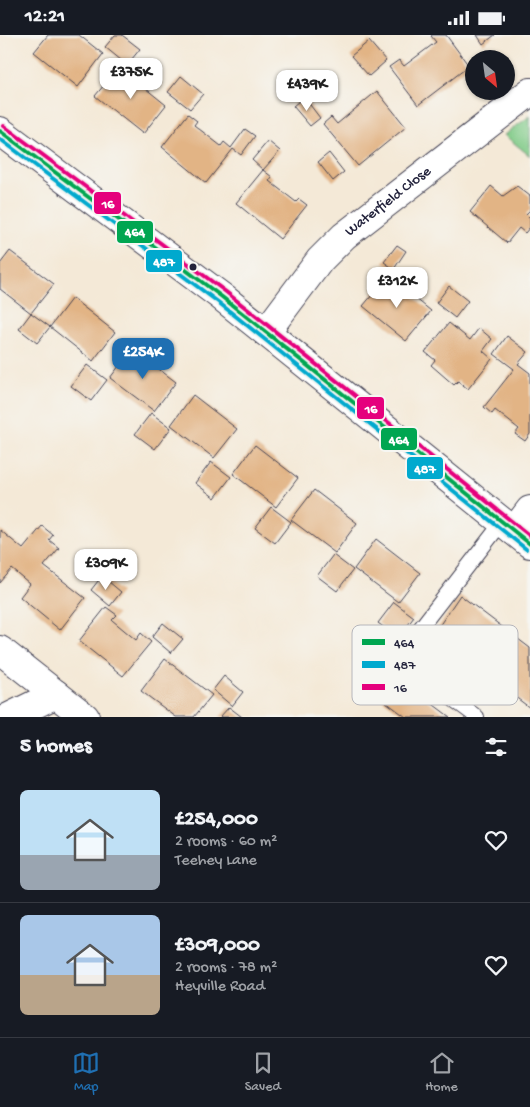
<!DOCTYPE html>
<meta charset="utf-8">
<style>
:root{--surface:#171b24;--page:#20242c;--text:#f1f3f6;--muted:#9ea1a6;--line:#363941;--accent:#1f6fb2}
body{margin:0;font-family:"Gochi Hand",sans-serif;background:var(--page);color:var(--text);height:100vh;display:flex;flex-direction:column;font-size:19px;white-space:nowrap}
*{box-sizing:border-box;margin:0}
p{font-size:16px;color:var(--muted)}
.icon{flex:none;width:28px;height:28px;fill:none;stroke:currentColor;stroke-width:2;stroke-linecap:round;stroke-linejoin:round}
.map{position:relative;height:682px;overflow:hidden}
.details{display:flex;flex-direction:column;background:var(--surface);flex:1}
.details>*{flex:none}
.needle{width:32px;rotate:151deg}
.buttons{position:absolute;left:465px;top:15px;display:grid;gap:10px}
.buttons a{display:grid;place-items:center;width:50px;height:50px;border-radius:50%;background:var(--surface);box-shadow:0 1px 4px #0004;font-size:25px}
.price{position:absolute;translate:-50% -42px;padding:0 11px;border-radius:10px;background:#fff;color:#222;font-size:16px;line-height:32px;filter:drop-shadow(0 1px 2px #0008)}
.price::after{content:'';position:absolute;left:50%;top:30px;width:15px;height:11px;margin-left:-8px;background:inherit;clip-path:polygon(0 0,100% 0,50% 100%)}
.price.active{background:var(--accent);color:#fff}
ul{padding:0;list-style:none}
li{display:flex;align-items:center;gap:15px;height:125px;padding:0 20px}
li+li{border-top:1px solid var(--line)}
li span{display:grid;place-items:center;flex:none;width:140px;height:100px;border-radius:8px;color:#555}
li>.icon{margin-inline-start:auto}
span .icon{width:60px;height:60px;fill:#fffc;stroke-width:1}
li b{font-size:21px}
h2{display:flex;justify-content:space-between;align-items:center;height:60px;padding:0 20px;font-size:21px}
.status{display:flex;justify-content:space-between;align-items:center;height:35px;padding:0 25px;background:var(--surface);direction:ltr}
.status svg{height:14px;fill:currentColor}
.dock{display:flex;justify-content:space-around;align-items:center;height:70px;border-top:1px solid var(--line);background:var(--surface);font-size:14px;color:var(--muted)}
.dock a{display:grid;justify-items:center;gap:2px}
.dock .active{color:var(--accent)}
.map>svg:first-child{display:block}
</style>
<div class="status"><b>12:21</b><svg viewBox="0 0 49 12"><path d="M0 12V9h3v3zM5 12V6h3v6zM10 12V3h3v9zM15 12V0h3v12zM26 1h20v11H26zM47 4h2v5h-2z"/></svg></div>
<div class="map">
<svg width="530" height="682" viewBox="0 0 530 682">
<rect width="100%" height="100%" fill="#f6f6f2"/>
<filter id="ink" filterUnits="userSpaceOnUse"><feTurbulence type="fractalNoise" baseFrequency=".02" numOctaves="2"/><feDisplacementMap in="SourceGraphic" scale="10" xChannelSelector="R" yChannelSelector="G"/><feConvolveMatrix kernelMatrix="1 2 1 2 8 2 1 2 1" color-interpolation-filters="sRGB"/></filter>
<filter id="wash" filterUnits="userSpaceOnUse"><feTurbulence type="fractalNoise" baseFrequency=".0096" numOctaves="4" result="noise"/><feDisplacementMap in="SourceGraphic" scale="20" xChannelSelector="R" yChannelSelector="G"/><feGaussianBlur stdDeviation="1.12" result="paint"/><feColorMatrix in="noise" values="0 0 0 0 0 0 0 0 0 0 0 0 0 0 0 0 0 1.4 0 .05"/><feComposite in="paint" operator="in"/></filter>
<g filter="url(#wash)">
<rect width="100%" height="100%" fill="#f4e9d7"/>
<path fill="#80ca87" stroke="#517661" d="M530,81V121L504,100Z"/>
<g id="blocks">
<g fill="#e2b485">
<path d="M48,0H79L103,19L78,52L34,17Z"/>
<path d="M115,0H122L140,14L127,30L105,12Z"/>
<path d="M432,0H446L469,31L418,70L389,32L399,25L404,31L436,7L431,1Z"/>
<path d="M477,0H495L483,9Z"/>
<path d="M369,6L386,26L369,41L351,21Z"/>
<path d="M119,32L166,70L143,99L95,61Z"/>
<path d="M181,41L203,59L190,74L168,57Z"/>
<path d="M377,56L406,92L358,131L323,89L331,82L337,89Z"/>
<path d="M304,62L320,83L310,91L293,71Z"/>
<path d="M188,79L197,86L194,90L221,111L224,107L231,113L245,94L255,101L241,120L233,114L206,148L162,112Z"/>
<path d="M268,106L280,116L263,135L252,125Z"/>
<path d="M329,118L344,137L333,146L318,127Z"/>
<path d="M263,135L272,142L269,146L296,167L299,164L307,170L280,204L236,168Z"/>
<path d="M491,151L503,161L517,151L530,161V175L526,179L530,183V192L525,198L519,193L507,208L470,177Z"/>
<path d="M397,210L406,216L394,234L384,227Z"/>
<path d="M10,216L54,249L31,278L0,254V229Z"/>
<path d="M388,241L431,276L406,306L363,271Z"/>
<path d="M449,251L468,266L455,283L436,268Z"/>
<path d="M72,263L115,297L93,326L50,292L37,308L19,294L31,278L50,292Z"/>
<path d="M449,288L470,305L479,293L492,304L483,316L492,324L468,354L458,346L454,350L431,330L435,325L425,317Z"/>
<path d="M507,301L528,317L518,329L530,338V399L525,406L515,399L519,394L495,375L492,379L484,372L514,334L494,319Z"/>
<path d="M132,314L176,347L154,376L110,343Z"/>
<path d="M87,330L107,345L91,366L71,351Z"/>
<path d="M193,360L237,394L214,423L171,390Z"/>
<path d="M151,378L171,393L155,414L135,399Z"/>
<path d="M255,410L298,443L276,472L233,439Z"/>
<path d="M211,427L231,442L215,463L195,448Z"/>
<path d="M314,455L357,488L335,518L291,485Z"/>
<path d="M271,472L291,487L275,508L255,493Z"/>
<path d="M42,491L53,500L49,505L59,513L44,531L85,563L60,595L20,562L30,549L12,534L0,548V495L23,514Z"/>
<path d="M376,504L420,538L398,567L354,534Z"/>
<path d="M333,520L353,535L337,556L317,541Z"/>
<path d="M102,541L121,557L110,571L91,555Z"/>
<path d="M460,560L530,613V673L433,600Z"/>
<path d="M394,567L414,582L398,603L378,588Z"/>
<path d="M106,572L117,580L112,585L136,605L141,598L151,607L123,641L79,606Z"/>
<path d="M163,588L183,604L171,618L152,602Z"/>
<path d="M165,624L212,660L194,682H176L141,656Z"/>
<path d="M382,631L450,682H406L366,652Z"/>
<path d="M224,641L243,657L232,671L213,655Z"/>
<path d="M229,672L242,682H220Z"/>
</g>
</g>
</g>
<g filter="url(#ink)">
<use href="#blocks" fill-opacity="0" stroke="#424052" stroke-width="1"/>
<g fill="none" stroke-linecap="round" stroke-linejoin="round">
<defs>
<path id="service" d="M477,682L397,623L503,486"/>
<g id="minor">
<path id="s1" d="M266,297L320,225L344,201L530,57"/>
<path d="M514,496L530,475"/>
<path d="M0,615L85,682"/>
<path d="M9,682L56,659"/>
</g>
<path id="tertiary" d="M0,96L222,262L530,509"/>
</defs>
<use href="#service" stroke="#424052" stroke-width="16"/>
<use href="#minor" stroke="#424052" stroke-width="30"/>
<use href="#tertiary" stroke="#424052" stroke-width="30"/>
<use href="#service" stroke="#fff" stroke-width="14"/>
<use href="#minor" stroke="#fff" stroke-width="28"/>
<use href="#tertiary" stroke="#fff" stroke-width="28"/>
<defs>
<path id="bus-1" d="M0,96L222,262L530,509"/>
<path id="bus-2" d="M0,104L218,267L526,514"/>
<path id="bus-3" d="M4,91L226,257L530,501"/>
</defs>
<use href="#bus-1" stroke="#f6f6f2" stroke-width="8"/>
<use href="#bus-2" stroke="#f6f6f2" stroke-width="8"/>
<use href="#bus-3" stroke="#f6f6f2" stroke-width="8"/>
<use href="#bus-1" stroke="#00a651" stroke-width="4"/>
<use href="#bus-2" stroke="#00a9ce" stroke-width="4"/>
<use href="#bus-3" stroke="#e5007d" stroke-width="4"/>
</g>
</g>
<circle fill="#22223b" stroke="#f6f6f2" stroke-width="2" cx="193" cy="232" r="4.5"/>
<g text-anchor="middle" dominant-baseline="central" stroke-width="4" stroke-linejoin="round" paint-order="stroke">
<g font-size="15" fill="#22223b" stroke="#f6f6f2">
<text stroke="none"><textPath href="#s1" startOffset="180">Waterfield Close</textPath></text>
</g>
</g>
<rect x="352" y="590" width="166" height="80" rx="8" fill="#f6f6f2" stroke="#b6b6bb" stroke-width="1"/>
<rect x="362" y="604" width="23" height="6" fill="#00a651"/>
<rect x="362" y="626" width="23" height="7" fill="#00a9ce"/>
<rect x="362" y="649" width="23" height="6" fill="#e5007d"/>
<g font-size="14" fill="#22223b">
<text x="394" y="612">464</text>
<text x="394" y="634">487</text>
<text x="394" y="657">16</text>
</g>
<g stroke="#f6f6f2" stroke-width="2">
<rect x="93" y="156" width="29" height="24" rx="5" fill="#e5007d"/>
<rect x="116" y="185" width="38" height="24" rx="5" fill="#00a651"/>
<rect x="145" y="214" width="38" height="24" rx="5" fill="#00a9ce"/>
<rect x="356" y="361" width="29" height="24" rx="5" fill="#e5007d"/>
<rect x="380" y="392" width="38" height="24" rx="5" fill="#00a651"/>
<rect x="406" y="421" width="38" height="24" rx="5" fill="#00a9ce"/>
</g>
<g font-size="14" text-anchor="middle" font-weight="bold" fill="#fff">
<text x="108" y="173">16</text>
<text x="135" y="201">464</text>
<text x="164" y="231">487</text>
<text x="371" y="378">16</text>
<text x="399" y="409">464</text>
<text x="425" y="438">487</text>
</g>
</svg>
<div class="buttons">
<a><svg class="needle" viewBox="-14 -14 28 28"><path d="M0-13l5 13h-10z" fill="#e53935"/><path d="M0 13l5-13h-10z" fill="#9ea1a6"/></svg></a>
</div>
<b class="price" style="left:131px;top:65px">£375K</b>
<b class="price" style="left:307px;top:77px">£439K</b>
<b class="price" style="left:397px;top:274px">£312K</b>
<b class="price active" style="left:143px;top:345px">£254K</b>
<b class="price" style="left:106px;top:556px">£309K</b>
</div>
<section class="details">
<h2>5 homes<svg class="icon" aria-label="filters" viewBox="0 0 24 24"><path d="M4 7h16M4 17h16"/><circle cx="9" cy="7" r="2"/><circle cx="15" cy="17" r="2"/></svg></h2>
<ul>
<li><span style="background:linear-gradient(#bfe0f5 65%,#9aa5b1 0)"><svg class="icon" aria-label="home" viewBox="0 0 24 24"><path d="M3 11l9-7 9 7M6 9v11h12V9"/></svg></span><div><b>£254,000</b><p>2 rooms · 60 m²</p><p>Teehey Lane</p></div><svg class="icon" aria-label="heart" viewBox="0 0 24 24"><path d="M12 20l-8-8c-3-5 5-10 8-4 3-6 11-1 8 4z"/></svg></li>
<li><span style="background:linear-gradient(#a9c7e8 60%,#b9a48a 0)"><svg class="icon" aria-label="home" viewBox="0 0 24 24"><path d="M3 11l9-7 9 7M6 9v11h12V9"/></svg></span><div><b>£309,000</b><p>2 rooms · 78 m²</p><p>Heyville Road</p></div><svg class="icon" aria-label="heart" viewBox="0 0 24 24"><path d="M12 20l-8-8c-3-5 5-10 8-4 3-6 11-1 8 4z"/></svg></li>
</ul>
</section>
<nav class="dock">
<a class="active"><svg class="icon" aria-label="map" viewBox="0 0 24 24"><path d="M3 6l6-2 6 2 6-2v14l-6 2-6-2-6 2zM9 4v14M15 6v14"/></svg>Map</a>
<a><svg class="icon" aria-label="saved" viewBox="0 0 24 24"><path d="M7 4h10v16l-5-4-5 4z"/></svg>Saved</a>
<a><svg class="icon" aria-label="home" viewBox="0 0 24 24"><path d="M3 11l9-7 9 7M6 9v11h12V9"/></svg>Home</a>
</nav>
